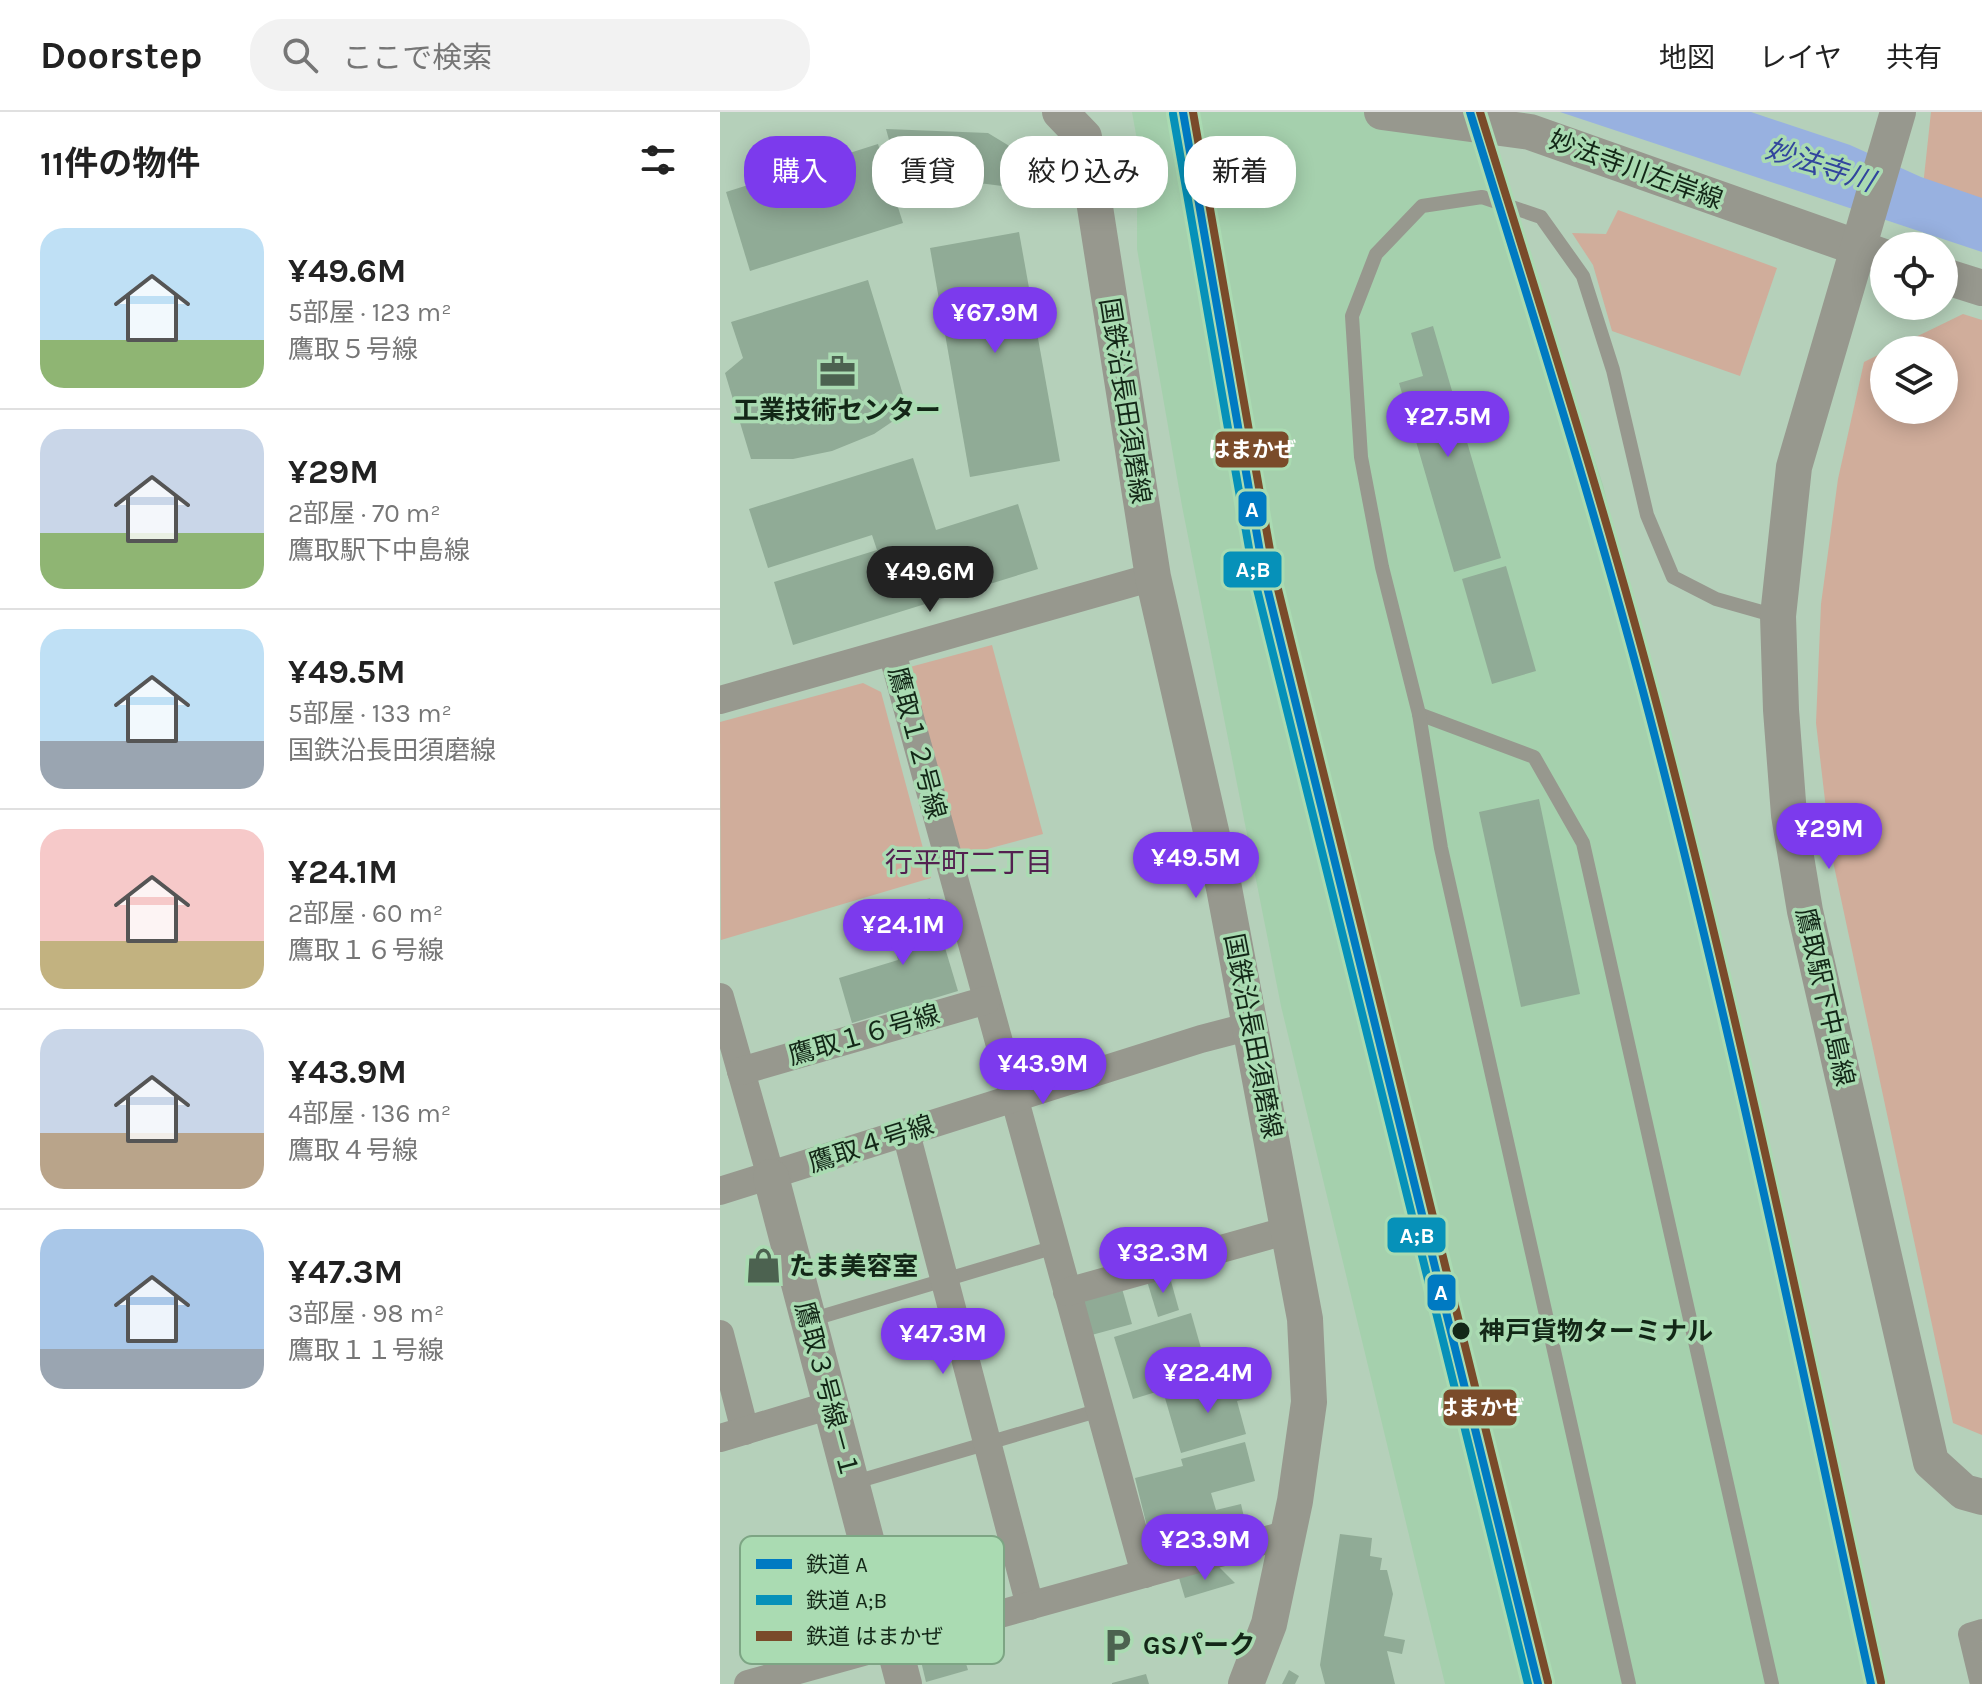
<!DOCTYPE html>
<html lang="ja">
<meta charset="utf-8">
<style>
:root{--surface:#fff;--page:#f2f2f2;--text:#222;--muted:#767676;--line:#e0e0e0;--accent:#7c3aed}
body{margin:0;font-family:Karla,"Noto Sans JP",sans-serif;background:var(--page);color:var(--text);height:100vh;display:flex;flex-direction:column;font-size:30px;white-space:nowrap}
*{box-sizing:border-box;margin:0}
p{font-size:26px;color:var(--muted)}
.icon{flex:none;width:44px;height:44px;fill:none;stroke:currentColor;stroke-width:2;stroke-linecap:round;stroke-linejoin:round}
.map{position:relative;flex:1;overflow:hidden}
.drawer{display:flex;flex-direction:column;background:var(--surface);width:720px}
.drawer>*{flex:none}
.top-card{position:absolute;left:24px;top:24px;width:760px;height:72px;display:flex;gap:16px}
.buttons{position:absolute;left:1150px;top:120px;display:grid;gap:16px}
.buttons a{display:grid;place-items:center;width:88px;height:88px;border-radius:50%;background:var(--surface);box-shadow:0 4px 20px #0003;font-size:40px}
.price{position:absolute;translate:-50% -68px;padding:0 18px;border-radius:28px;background:var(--accent);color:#fff;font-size:26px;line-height:52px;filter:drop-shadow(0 2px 4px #0008)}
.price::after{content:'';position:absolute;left:50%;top:48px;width:24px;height:18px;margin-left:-12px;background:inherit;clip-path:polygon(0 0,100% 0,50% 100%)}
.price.active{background:#222;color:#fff}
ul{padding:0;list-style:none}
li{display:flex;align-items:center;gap:24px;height:200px;padding:0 40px}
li+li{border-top:2px solid var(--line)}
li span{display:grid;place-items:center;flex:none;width:224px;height:160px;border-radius:24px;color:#555}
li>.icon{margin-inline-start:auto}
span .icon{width:96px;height:96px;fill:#fffc;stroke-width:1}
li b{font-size:34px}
h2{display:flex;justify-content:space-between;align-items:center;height:96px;padding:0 40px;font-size:34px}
.tag{padding:0 28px;border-radius:32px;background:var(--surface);box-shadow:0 4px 20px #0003;font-size:28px;line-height:72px}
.tag.active{background:var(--accent);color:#fff}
header{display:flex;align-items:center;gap:48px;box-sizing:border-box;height:112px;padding:0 40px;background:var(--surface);border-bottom:2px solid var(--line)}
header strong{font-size:38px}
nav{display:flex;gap:44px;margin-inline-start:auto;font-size:28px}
.search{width:560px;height:72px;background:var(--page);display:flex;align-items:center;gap:20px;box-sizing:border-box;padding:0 28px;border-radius:32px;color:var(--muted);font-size:30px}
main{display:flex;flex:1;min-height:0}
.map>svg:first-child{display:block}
</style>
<header>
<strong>Doorstep</strong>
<div class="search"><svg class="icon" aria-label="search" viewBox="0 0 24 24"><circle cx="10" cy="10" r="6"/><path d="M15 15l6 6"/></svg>ここで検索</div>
<nav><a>地図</a><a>レイヤ</a><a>共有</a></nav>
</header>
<main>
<section class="drawer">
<h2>11件の物件<svg class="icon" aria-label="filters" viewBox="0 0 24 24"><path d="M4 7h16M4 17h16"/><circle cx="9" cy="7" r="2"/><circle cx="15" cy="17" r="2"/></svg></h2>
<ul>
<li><span style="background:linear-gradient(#bfe0f5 70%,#8fb573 0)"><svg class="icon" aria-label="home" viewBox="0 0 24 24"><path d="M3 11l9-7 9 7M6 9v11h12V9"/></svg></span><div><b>¥49.6M</b><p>5部屋 · 123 m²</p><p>鷹取５号線</p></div></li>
<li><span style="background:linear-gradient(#c9d6e8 65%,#8fb573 0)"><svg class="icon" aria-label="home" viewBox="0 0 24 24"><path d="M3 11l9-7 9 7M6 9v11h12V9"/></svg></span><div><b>¥29M</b><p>2部屋 · 70 m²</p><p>鷹取駅下中島線</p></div></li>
<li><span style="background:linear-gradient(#bfe0f5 70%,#9aa5b1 0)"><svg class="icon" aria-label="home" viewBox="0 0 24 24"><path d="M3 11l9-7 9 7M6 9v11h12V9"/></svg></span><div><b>¥49.5M</b><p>5部屋 · 133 m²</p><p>国鉄沿長田須磨線</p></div></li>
<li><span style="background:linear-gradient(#f6c9c9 70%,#c2b280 0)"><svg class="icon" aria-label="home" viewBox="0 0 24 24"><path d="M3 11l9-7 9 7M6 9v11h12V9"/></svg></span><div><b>¥24.1M</b><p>2部屋 · 60 m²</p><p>鷹取１６号線</p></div></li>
<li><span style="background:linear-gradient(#c9d6e8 65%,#b9a48a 0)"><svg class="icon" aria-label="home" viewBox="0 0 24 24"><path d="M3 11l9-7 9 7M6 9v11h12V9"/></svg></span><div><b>¥43.9M</b><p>4部屋 · 136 m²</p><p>鷹取４号線</p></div></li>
<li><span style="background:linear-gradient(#a9c7e8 75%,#9aa5b1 0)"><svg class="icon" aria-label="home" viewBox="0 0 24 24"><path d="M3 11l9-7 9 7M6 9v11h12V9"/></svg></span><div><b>¥47.3M</b><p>3部屋 · 98 m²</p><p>鷹取１１号線</p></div></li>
</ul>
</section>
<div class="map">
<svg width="1262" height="1572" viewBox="0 0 1262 1572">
<rect width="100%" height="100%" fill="#b5d0ba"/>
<path fill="#a5d0ad" d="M412,0H761L883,373L1069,1157L1154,1572H725L561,894L462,394L417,137V28Z"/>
<g fill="#d0ad9b">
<path d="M1211,0H1262V93L1203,74Z"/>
<path d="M898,98L1057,156L1020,264L892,219L873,153L852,121L886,122Z"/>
<path d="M1243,202L1262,208V1323L1233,1311L1111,740L1096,611L1101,492L1118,367L1144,250L1164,240V298H1224V238H1169Z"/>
<path d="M272,533L323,722L241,744L190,555Z"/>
<path d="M143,571L161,580L211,766L1,828L0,610Z"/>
</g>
<path fill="#98b1e0" d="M840,0H1031L1130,33L1201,65L1262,86V140Z"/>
<g fill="#90ab96">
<path d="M166,17L268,21L304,43L299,76L243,69L242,76L180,68Z"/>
<path d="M158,32L183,111L30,159L6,80Z"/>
<path d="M299,120L340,349L250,365L210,136Z"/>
<path d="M148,168L188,299L154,322L112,339L73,347H31L5,261L23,246L11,210Z"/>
<path d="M713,214L781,446L734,460L679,271L703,264L691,221Z"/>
<path d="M193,346L216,418L298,392L318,457L73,533L54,470L157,438L152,423L48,456L29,397Z"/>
<path d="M786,454L816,559L772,572L742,467Z"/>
<path d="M819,687L860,882L801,895L759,700Z"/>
<path d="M210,786L238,879L132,911L119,866L178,848L164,800Z"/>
<path d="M449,1162L459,1198L438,1205L427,1169Z"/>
<path d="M401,1173L412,1212L368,1224L357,1185Z"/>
<path d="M471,1201L489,1264L413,1287L394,1225Z"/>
<path d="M522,1265L528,1286L517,1289L526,1322L461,1341L445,1286Z"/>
<path d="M525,1330L535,1369L491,1381L496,1398L521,1392L524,1405L502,1411L506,1425L434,1443L415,1366L463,1354L461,1347Z"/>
<path d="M620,1422L652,1426L650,1444L662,1446L660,1458H667L673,1482L664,1524L685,1528L682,1542L667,1539L675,1572H605L600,1553Z"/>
<path d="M499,1455L515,1471L465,1486L459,1466Z"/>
<path d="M240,1533L248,1558L206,1570L200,1545Z"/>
<path d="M569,1558L579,1564L575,1572H562Z"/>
<path d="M426,1562L429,1572H392V1571Z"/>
</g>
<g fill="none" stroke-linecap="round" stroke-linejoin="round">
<g stroke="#97988e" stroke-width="14">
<path d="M699,602L814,645L863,731L1052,1572"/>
<path d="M90,1208L335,1135"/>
<path d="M132,1371L380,1298"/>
<path d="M909,1572L721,736L699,602L662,455L641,345L632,204L656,142L702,94L762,85L821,105L863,164L893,258L927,403L953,465L996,487L1056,504"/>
</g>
<path stroke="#97988e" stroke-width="22" d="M1261,1572L1249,1522L1262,1518"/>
<g stroke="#97988e" stroke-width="28">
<path d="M172,540L425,1462"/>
<path d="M0,588L433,465"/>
<path d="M0,885L51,1065"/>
<path d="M21,959L267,888"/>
<path d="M186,1021L310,1494"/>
<path d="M0,1079L481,927L531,914"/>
<path d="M347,1180L569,1118"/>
<path d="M0,1222L25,1319"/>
<path d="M0,1326L111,1293"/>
<path d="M28,1572L568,1422"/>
</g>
<g stroke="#97988e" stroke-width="36">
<path d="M340,0L364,25L433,465L504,776L585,1207L589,1290L575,1389L549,1512L526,1572"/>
<path d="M662,0L810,20L1164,145"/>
<path d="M1178,0L1074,355L1058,504L1061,598L1069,703L1085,799L1211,1350L1244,1380L1262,1385"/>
<path d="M1224,164L1262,176"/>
<path d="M51,1065L184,1572"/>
</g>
<defs>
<g id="rail-1">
<path d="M463,0L544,463L818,1572"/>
<path d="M750,0C812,200 876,400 929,602C1013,923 1080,1248 1151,1572"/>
</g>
<path id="rail-2" d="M453,2L534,465L808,1572"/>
<g id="rail-3">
<path d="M473,0L554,461L828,1570"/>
<path d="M760,0C822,200 886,399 939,601C1023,922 1090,1246 1161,1570"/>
</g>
</defs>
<use href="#rail-1" stroke="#aadbb2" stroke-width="14"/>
<use href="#rail-2" stroke="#aadbb2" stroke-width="14"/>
<use href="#rail-3" stroke="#aadbb2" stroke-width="14"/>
<use href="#rail-1" stroke="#007ac2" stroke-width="8"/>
<use href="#rail-2" stroke="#0691b9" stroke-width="8"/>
<use href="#rail-3" stroke="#7a4b2a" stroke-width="8"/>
</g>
<defs>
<symbol id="office-bare" viewBox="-9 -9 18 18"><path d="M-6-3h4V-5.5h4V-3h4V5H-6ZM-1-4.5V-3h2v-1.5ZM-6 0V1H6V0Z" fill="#4c6250" stroke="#aadbb2" stroke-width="2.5" paint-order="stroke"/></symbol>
<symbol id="shop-bare" viewBox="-9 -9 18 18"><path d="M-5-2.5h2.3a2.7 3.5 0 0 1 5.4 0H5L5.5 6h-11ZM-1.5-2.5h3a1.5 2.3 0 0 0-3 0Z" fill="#4c6250" stroke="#aadbb2" stroke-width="2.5" paint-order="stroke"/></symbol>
<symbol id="parking-bare" viewBox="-9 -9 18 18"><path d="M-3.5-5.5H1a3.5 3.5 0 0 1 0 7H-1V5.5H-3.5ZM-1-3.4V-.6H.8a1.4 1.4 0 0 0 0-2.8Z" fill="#4c6250" stroke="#aadbb2" stroke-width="2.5" paint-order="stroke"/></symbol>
</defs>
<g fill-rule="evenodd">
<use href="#office-bare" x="92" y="234" width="51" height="51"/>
<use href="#shop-bare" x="18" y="1128" width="51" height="51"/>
<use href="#parking-bare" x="372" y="1508" width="51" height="51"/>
</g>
<circle fill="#132717" stroke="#aadbb2" stroke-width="3" cx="741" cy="1219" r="10"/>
<g text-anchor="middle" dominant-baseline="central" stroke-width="7" stroke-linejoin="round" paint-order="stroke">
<g font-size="26" fill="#132717" stroke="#aadbb2">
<text transform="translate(916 58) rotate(20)">妙法寺川左岸線</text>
<text transform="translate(405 289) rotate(81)">国鉄沿長田須磨線</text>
<text transform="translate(197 631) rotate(75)">鷹取１２号線</text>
<text transform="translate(1105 885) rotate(77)">鷹取駅下中島線</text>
<text transform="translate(144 923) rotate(-16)">鷹取１６号線</text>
<text transform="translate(533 924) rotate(79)">国鉄沿長田須磨線</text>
<text transform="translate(151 1032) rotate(-18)">鷹取４号線</text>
<text transform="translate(107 1278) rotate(75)">鷹取３号線－１</text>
</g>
<g font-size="26" font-weight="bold" fill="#132717" stroke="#aadbb2" text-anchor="start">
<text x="117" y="298" text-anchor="middle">工業技術センター</text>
<text x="69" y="1154">たま美容室</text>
<text x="423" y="1533">GSパーク</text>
</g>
<g font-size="26" font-weight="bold" fill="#132717" stroke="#aadbb2" text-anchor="start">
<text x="759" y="1219">神戸貨物ターミナル</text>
</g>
<g font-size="28" font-style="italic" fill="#31459d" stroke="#aadbb2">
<text transform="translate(1100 53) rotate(18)">妙法寺川</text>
</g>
<g font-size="28" fill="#532150" stroke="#aadbb2">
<text x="249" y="750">行平町二丁目</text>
</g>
</g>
<rect x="20" y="1424" width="264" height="128" rx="12" fill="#aadbb2" stroke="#7da584" stroke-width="2"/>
<rect x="36" y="1447" width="36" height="10" fill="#007ac2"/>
<rect x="36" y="1483" width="36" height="10" fill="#0691b9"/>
<rect x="36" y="1519" width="36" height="10" fill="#7a4b2a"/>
<g font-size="22" fill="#132717">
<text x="86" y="1460">鉄道 A</text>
<text x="86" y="1496">鉄道 A;B</text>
<text x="86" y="1532">鉄道 はまかぜ</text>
</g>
<g stroke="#aadbb2" stroke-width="3">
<rect x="494" y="318" width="76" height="39" rx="8" fill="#7a4b2a"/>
<rect x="517" y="378" width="31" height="38" rx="8" fill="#007ac2"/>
<rect x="502" y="438" width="61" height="39" rx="8" fill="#0691b9"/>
<rect x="666" y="1104" width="61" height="38" rx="8" fill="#0691b9"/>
<rect x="706" y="1161" width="31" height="39" rx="8" fill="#007ac2"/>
<rect x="722" y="1276" width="76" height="39" rx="8" fill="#7a4b2a"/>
</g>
<g font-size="22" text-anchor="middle" font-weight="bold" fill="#fff">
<text x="532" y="345">はまかぜ</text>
<text x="532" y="405">A</text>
<text x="533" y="465">A;B</text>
<text x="697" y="1131">A;B</text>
<text x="721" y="1188">A</text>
<text x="760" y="1303">はまかぜ</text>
</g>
</svg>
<div class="buttons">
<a><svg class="icon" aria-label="locate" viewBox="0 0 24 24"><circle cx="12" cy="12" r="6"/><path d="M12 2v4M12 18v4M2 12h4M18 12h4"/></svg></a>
<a><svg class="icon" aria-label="layers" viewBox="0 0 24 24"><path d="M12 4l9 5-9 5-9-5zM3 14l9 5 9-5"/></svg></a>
</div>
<b class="price" style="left:275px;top:243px">¥67.9M</b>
<b class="price" style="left:728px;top:347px">¥27.5M</b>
<b class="price active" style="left:210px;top:502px">¥49.6M</b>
<b class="price" style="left:1109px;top:759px">¥29M</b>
<b class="price" style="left:476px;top:788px">¥49.5M</b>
<b class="price" style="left:183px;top:855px">¥24.1M</b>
<b class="price" style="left:323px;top:994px">¥43.9M</b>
<b class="price" style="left:443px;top:1183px">¥32.3M</b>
<b class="price" style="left:223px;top:1264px">¥47.3M</b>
<b class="price" style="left:488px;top:1303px">¥22.4M</b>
<b class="price" style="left:485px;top:1470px">¥23.9M</b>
<div class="top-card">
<a class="tag active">購入</a>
<a class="tag">賃貸</a>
<a class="tag">絞り込み</a>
<a class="tag">新着</a>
</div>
</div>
</main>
